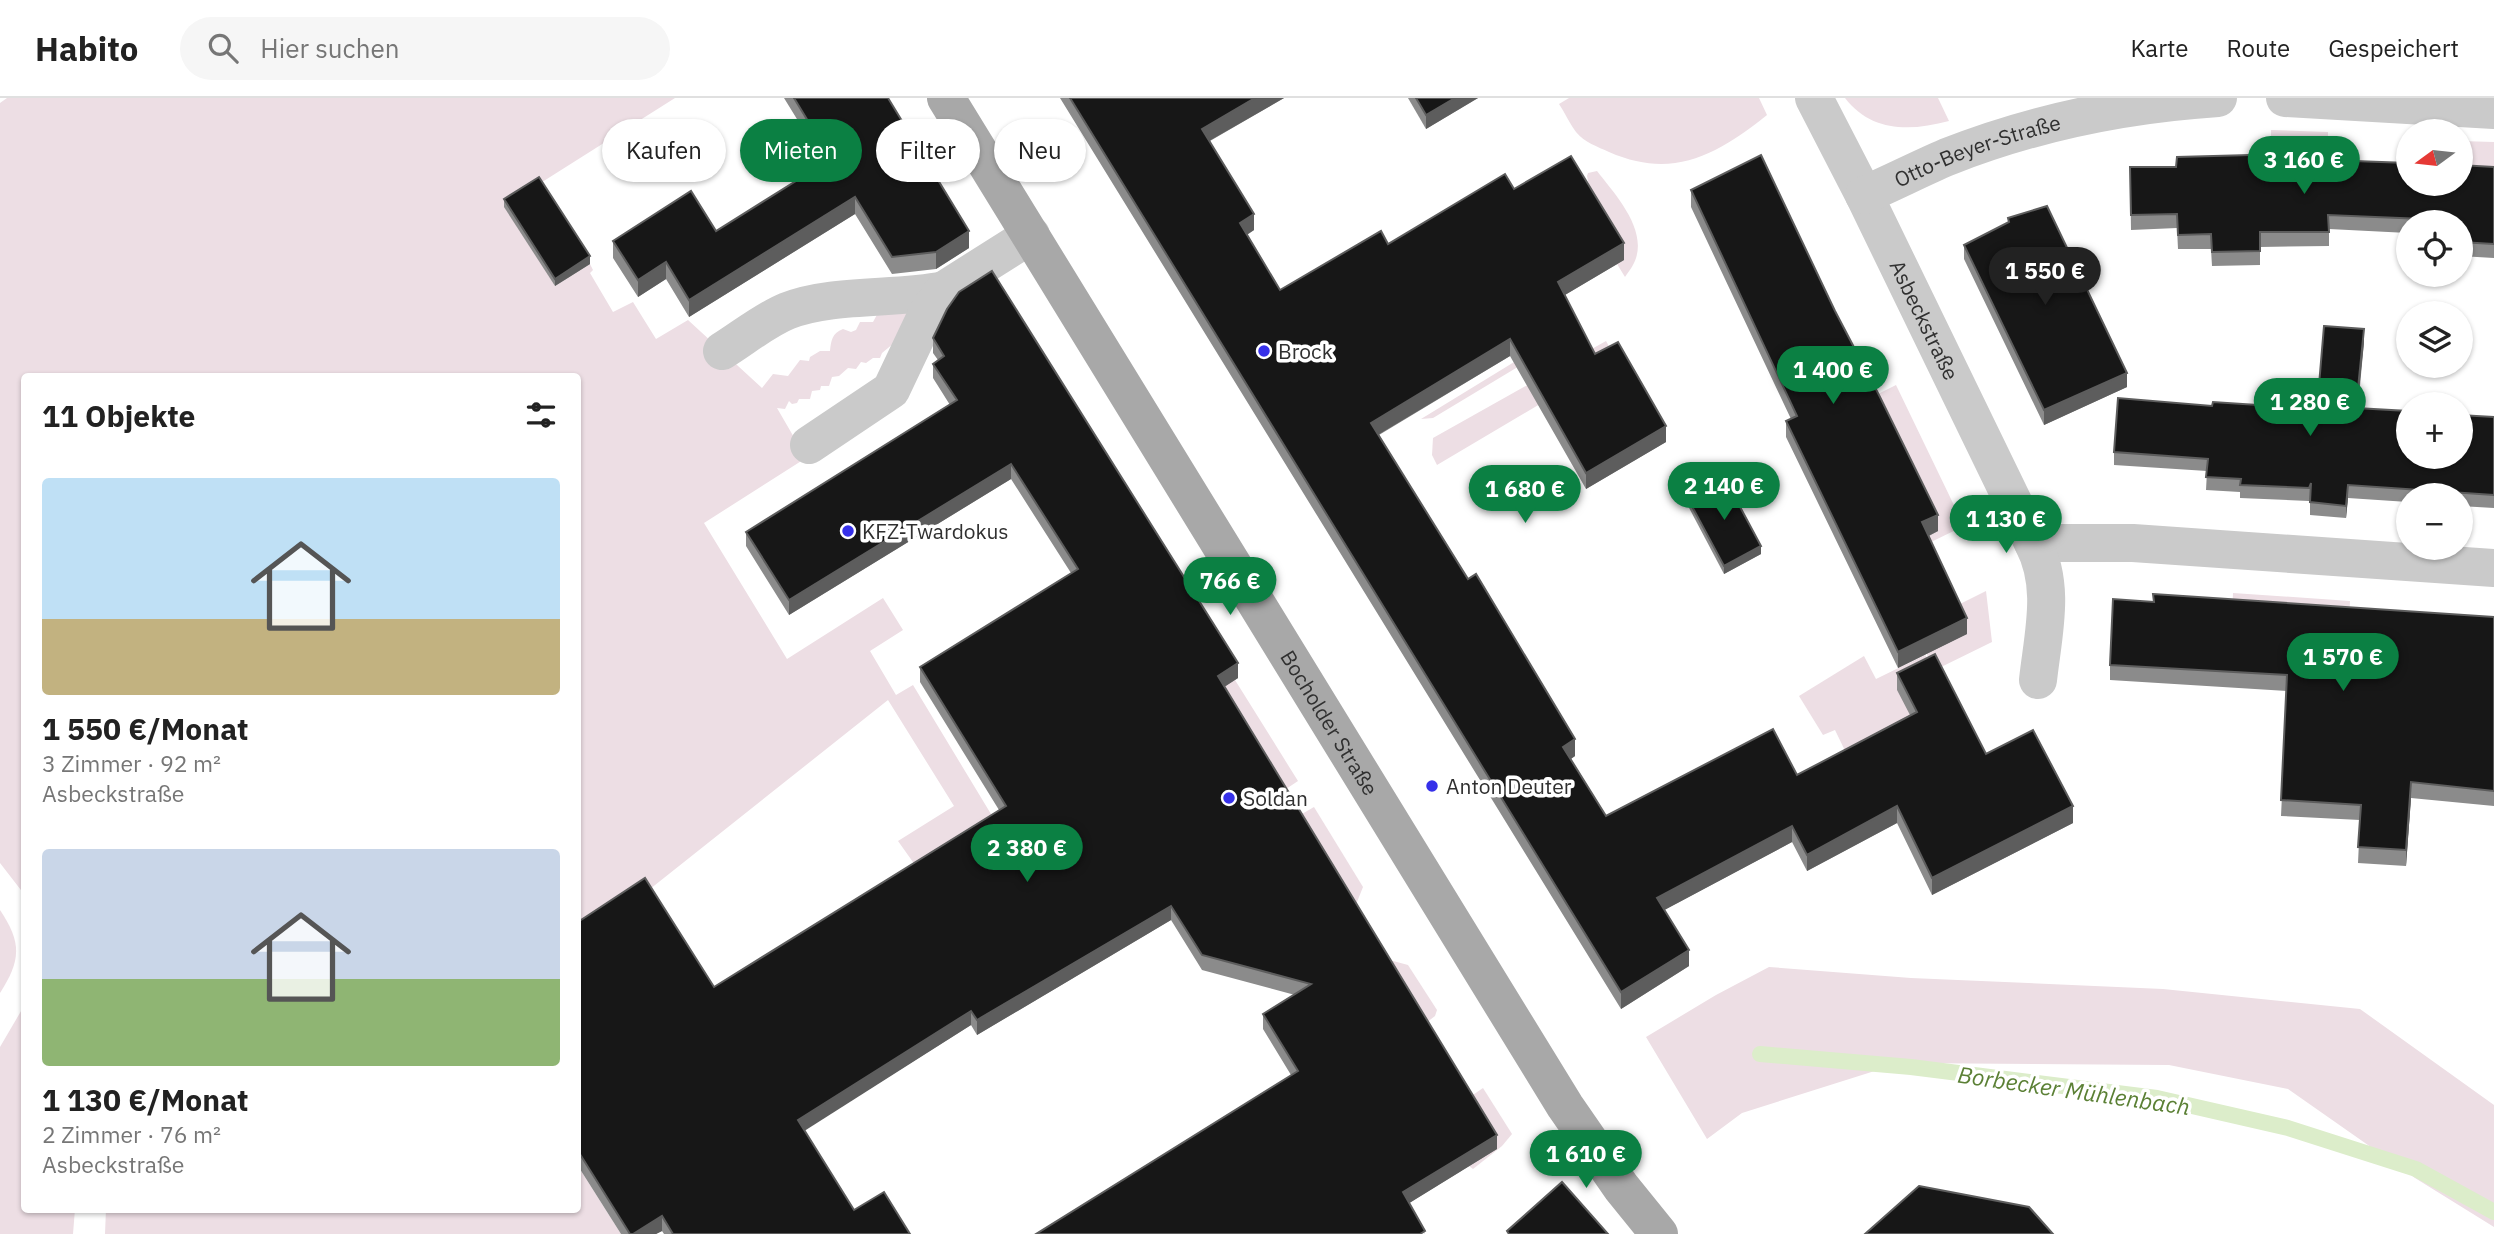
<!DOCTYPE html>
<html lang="de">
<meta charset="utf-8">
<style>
:root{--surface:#fff;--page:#f6f6f6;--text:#222;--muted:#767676;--line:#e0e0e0;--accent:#0b8043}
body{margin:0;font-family:"IBM Plex Sans",sans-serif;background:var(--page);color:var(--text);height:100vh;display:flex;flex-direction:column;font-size:26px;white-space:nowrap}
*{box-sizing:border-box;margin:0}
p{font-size:23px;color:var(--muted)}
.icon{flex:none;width:38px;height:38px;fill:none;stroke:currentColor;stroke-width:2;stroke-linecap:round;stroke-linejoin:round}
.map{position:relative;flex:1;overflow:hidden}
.drawer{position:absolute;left:21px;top:275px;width:560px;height:840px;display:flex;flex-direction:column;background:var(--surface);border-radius:7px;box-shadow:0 2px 5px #0004}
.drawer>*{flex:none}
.hud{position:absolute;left:602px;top:21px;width:665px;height:63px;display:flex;gap:14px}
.needle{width:46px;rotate:255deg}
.controls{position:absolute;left:2396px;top:21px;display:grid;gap:14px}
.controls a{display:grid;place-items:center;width:77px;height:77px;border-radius:50%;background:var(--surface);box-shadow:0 2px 5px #0004;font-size:35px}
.price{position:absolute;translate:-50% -60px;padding:0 16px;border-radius:24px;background:var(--accent);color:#fff;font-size:23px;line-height:46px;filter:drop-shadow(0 2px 4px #0008)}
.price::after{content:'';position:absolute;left:50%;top:42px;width:21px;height:16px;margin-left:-10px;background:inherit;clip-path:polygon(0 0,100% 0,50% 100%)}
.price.selected{background:#222;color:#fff}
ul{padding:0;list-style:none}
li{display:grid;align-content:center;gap:14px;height:371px;padding:0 21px}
li span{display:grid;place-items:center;height:217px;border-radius:7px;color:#555}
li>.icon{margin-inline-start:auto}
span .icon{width:126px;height:126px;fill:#fffc;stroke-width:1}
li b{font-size:30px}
h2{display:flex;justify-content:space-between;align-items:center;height:84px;padding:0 21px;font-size:30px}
.chip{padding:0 24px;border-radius:32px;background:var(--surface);box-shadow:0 2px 5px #0004;font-size:24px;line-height:63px}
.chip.selected{background:var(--accent);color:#fff}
header{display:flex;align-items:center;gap:42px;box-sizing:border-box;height:98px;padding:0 35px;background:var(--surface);border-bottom:2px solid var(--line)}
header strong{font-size:33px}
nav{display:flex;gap:38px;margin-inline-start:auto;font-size:24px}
.search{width:490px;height:63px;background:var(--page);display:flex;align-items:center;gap:18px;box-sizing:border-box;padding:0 24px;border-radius:38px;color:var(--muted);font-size:26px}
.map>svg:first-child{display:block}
</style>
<header>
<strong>Habito</strong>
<div class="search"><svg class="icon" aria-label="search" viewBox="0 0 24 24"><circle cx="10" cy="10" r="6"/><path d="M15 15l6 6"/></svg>Hier suchen</div>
<nav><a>Karte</a><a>Route</a><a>Gespeichert</a></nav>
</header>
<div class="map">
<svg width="2494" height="1136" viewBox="0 0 2494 1136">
<rect width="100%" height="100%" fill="#fff"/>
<g fill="#eddee4">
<path d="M7,0H675L539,86L555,188L590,166L593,172L590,175L613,214L633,204L656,241L688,222L762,290L773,276L788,278L800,262L809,263L810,259L820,253H830C831,243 832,235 843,231L851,234L856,232L860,224H873L879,213L911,209L894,245L882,255L880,260H873L866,265L861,264L856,271L848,270L839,278L832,279L829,288H821L820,292L812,293L810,301H799L797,305L792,306L789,303L785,311L777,310L806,360L704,425L787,561L883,500L903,532L870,553L896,597L913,587L997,726L920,774L898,743L954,708L888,602L645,795L578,840V278H24V796L0,765V5Z"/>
<path d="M1569,0H1759L1767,17C1717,57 1673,82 1609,54C1598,49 1584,44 1576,34C1570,26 1565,15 1559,6Z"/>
<path d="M1845,0H1938L1949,23C1911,33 1872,35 1845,0Z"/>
<path d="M2271,32L2328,34L2327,69L2271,71Z"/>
<path d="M2460,43L2494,44V83L2461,81Z"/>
<path d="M1597,73C1614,95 1646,129 1636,160C1634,167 1629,173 1625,179L1617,166L1624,162L1589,88L1587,78L1588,75Z"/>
<path d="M1573,228L1566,240L1433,320L1421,321Z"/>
<path d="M1606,243L1616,261L1437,367L1432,357L1433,340Z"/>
<path d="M1896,287L1964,428L1931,444L1934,466L1872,299Z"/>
<path d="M1986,493L1992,544L1935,572L1917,630L1850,663L1835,632L1823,637L1799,598L1864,558L1876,581L1925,557L1928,560L1927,556L1954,509Z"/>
<path d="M2233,495L2350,503L2349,523L2232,517Z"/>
<path d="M1235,582L1298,683L1280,695L1218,592Z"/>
<path d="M1314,709L1363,789L1353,814L1295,720Z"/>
<path d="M0,812C22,845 21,862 0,895Z"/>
<path d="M1382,860L1408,867L1437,912L1435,918L1422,928Z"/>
<path d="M1769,869L1911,880L2163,891L2360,911L2494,1007V1129L2415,1080L2288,991L2169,967L1900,965L1742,1015L1707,1041L1646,939L1716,897Z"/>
<path d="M24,908V1111H75L73,1136H0V949Z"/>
<path d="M1483,990L1512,1036L1502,1048L1473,1071L1469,1068L1467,1001Z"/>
<path d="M578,1068L621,1136H105L106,1111H578Z"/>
</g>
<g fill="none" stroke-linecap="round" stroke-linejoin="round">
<path stroke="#dcedca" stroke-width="16" d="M1760,956L1911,969L2157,1000L2288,1030L2416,1071L2494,1114"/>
<g stroke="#cacaca" stroke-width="38">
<path id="s1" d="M1814,0L1864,97L2033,445H2133L2494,470"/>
<path d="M2285,0L2494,12"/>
<path id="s2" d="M1864,97C1892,85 1919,71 1947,59C2033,25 2126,6 2218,0"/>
<path d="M722,253C743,240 765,222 787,213C833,195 896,202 944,192"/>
<path d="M809,347L891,292L928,214L944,192L1031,137"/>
<path d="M2033,445C2056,488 2043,536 2038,582"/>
</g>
<path stroke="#a8a8a8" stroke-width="38" id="s3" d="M946,0L1565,1008L1621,1089L1659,1136"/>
</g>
<g fill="#8b8b8b">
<path d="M784,0H888L969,150L936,171L892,176L855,116L689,219L666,181L638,199L613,160V143L716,133L824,65Z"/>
<path d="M1060,0H1284L1210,43L1254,132L1247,137L1280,192L1514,91L1624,162L1565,197L1595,256L1666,344L1586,391L1510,258L1379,337L1575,658L1571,661L1606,718L1797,677L1910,617L1897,592V575L1986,656L2073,725L1932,797L1897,725L1807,773L1792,744L1664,812L1689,868L1621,911Z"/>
<path d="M1408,0H1478L1426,31Z"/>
<path d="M2327,62L2494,69V160L2460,158V124H2408V135L2329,131V148L2260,149V167L2212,168L2211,151H2178L2177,130L2131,132L2130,69H2176Z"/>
<path d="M1691,92L1938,433L1929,438L1967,536L1898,570L1786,339V323L1791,321L1691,109Z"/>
<path d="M504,101L590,166L555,188L504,109Z"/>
<path d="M2008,120L2127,289L2044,327L1964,161V147L2008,125Z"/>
<path d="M933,240L1238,580L1224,589L1497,1051L1409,1105L1425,1136L1291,977L1263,931V916L1295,897L1202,872L1171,822L977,937L971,927L804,1032L854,1112L910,1136H664L662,1133L656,1136H621L578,1068V824L714,889L999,712L920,584V569L1071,475L1011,381L789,517L746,448V434L950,307L933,280V266L938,262L933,255Z"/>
<path d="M2364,244L2358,310L2494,319V410L2460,408V397H2408V404L2348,400L2346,420L2310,417V401L2309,403L2240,400V394L2206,392L2207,373L2114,367V354L2212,308L2317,311Z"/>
<path d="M1687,399L1761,456L1724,476L1687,406Z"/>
<path d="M2153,504L2494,519V708L2411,700L2406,768L2358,765L2360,722L2281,718L2287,593L2110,582V567Z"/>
</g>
<g fill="#5d5d5d">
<path d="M1255,0H1284L1202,47V31Z"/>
<path d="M1455,0H1478L1426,31V17Z"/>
<path d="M855,99V116L689,219V202Z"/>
<path d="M1254,116V132L1240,141V125Z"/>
<path d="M969,133V150L936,171V154Z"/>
<path d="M1624,145V162L1558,201V184Z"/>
<path d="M590,158V166L555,188V181Z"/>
<path d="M666,164V181L638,199V182Z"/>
<path d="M2364,231V244L2356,322V310Z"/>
<path d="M1510,241V258L1371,341V325Z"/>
<path d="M2127,275V289L2044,327V312Z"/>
<path d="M1666,328V344L1586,391V375Z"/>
<path d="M1011,366V381L789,517V502Z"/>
<path d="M2348,387V400L2346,420V408Z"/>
<path d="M1938,417V433L1922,441V424Z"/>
<path d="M1761,448V456L1724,476V468Z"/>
<path d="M1967,520V536L1898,570V554Z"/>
<path d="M1238,565V580L1218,593V578Z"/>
<path d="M1575,641V658L1563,666V649Z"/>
<path d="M2411,684V700L2406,768V752Z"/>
<path d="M1897,708V725L1807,773V757Z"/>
<path d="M2073,708V725L1932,797V780Z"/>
<path d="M1792,728V744L1657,816V800Z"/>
<path d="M1171,808V822L977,937V922Z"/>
<path d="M1689,852V868L1621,911V894Z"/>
<path d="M971,913V927L798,1037V1022Z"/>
<path d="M1497,1037V1051L1403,1109V1094Z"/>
<path d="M662,1118V1133L656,1136H633Z"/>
</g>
<g fill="#171717" stroke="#5d5d5d" stroke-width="2">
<path d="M794,0H888L969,133L936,154L892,159L855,99L689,202L666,164L638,182L613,143L691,93L716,133L831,61Z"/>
<path d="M1070,0H1255L1202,31L1254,116L1240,125L1280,192L1381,133L1388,146L1505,76L1514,91L1571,58L1624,145L1558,184L1595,256L1618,244L1666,328L1586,375L1510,241L1371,325L1468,481L1476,476L1575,641L1563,649L1606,718L1773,631L1797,677L1917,614L1897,575L1935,556L1986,656L2033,632L2073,708L1932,780L1897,708L1807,757L1792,728L1657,800L1689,852L1621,894Z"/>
<path d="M1416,0H1455L1426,17Z"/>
<path d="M2327,55V62L2408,65V86H2460V67L2494,69V146L2460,144V124H2423V121L2328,117L2329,134H2260V153L2212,154L2211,136L2178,137L2177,116L2131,117L2130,69H2176L2177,59Z"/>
<path d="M1761,57L1835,213L1880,299L1938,417L1922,424L1967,520L1898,554L1786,323L1797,318L1691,92Z"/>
<path d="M539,79L590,158L555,181L504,101Z"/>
<path d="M2047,108L2127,275L2044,312L1964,147L2009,124L2008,120Z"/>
<path d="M992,173L1238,565L1218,578L1497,1037L1403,1094L1425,1133L1420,1136H1036L1298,973L1263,916L1311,886L1202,857L1171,808L977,922L971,913L798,1022L854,1112L884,1094L910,1136H673L662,1118L633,1136H630L578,1053V824L645,780L714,889L1006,708L920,569L1078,471L1011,366L789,502L746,434L957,302L933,266L944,258L933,240L947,211L959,194Z"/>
<path d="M2324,228L2364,231L2356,310L2408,313V359H2460V317L2494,319V397L2348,387L2346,408L2310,404L2311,385L2309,390L2240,387L2241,381L2206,379L2208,361L2114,354L2118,300L2212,308L2213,304L2317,311Z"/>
<path d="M1724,379L1761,448L1724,468L1687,399Z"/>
<path d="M2153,496L2494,519V693L2411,684L2406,752L2358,749L2361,707L2281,702L2287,577L2110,567L2113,501L2154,504Z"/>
<path d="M1562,1084L1608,1136H1509L1507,1133Z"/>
<path d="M1919,1088L2029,1109L2053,1136H1865Z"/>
</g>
<g fill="#3630e9" stroke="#fff" stroke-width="2.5">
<circle cx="1264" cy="253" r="7"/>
<circle cx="848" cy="433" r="7"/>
<circle cx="1432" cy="688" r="7"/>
<circle cx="1229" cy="700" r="7"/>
</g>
<g text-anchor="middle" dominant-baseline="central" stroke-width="7" stroke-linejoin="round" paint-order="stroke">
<g font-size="21" fill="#303030" stroke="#fff">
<text stroke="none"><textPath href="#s2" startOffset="122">Otto-Beyer-Straße</textPath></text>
<text stroke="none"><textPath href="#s1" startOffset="248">Asbeckstraße</textPath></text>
<text stroke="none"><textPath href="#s3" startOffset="733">Bocholder Straße</textPath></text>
</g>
<g font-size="21" fill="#303030" stroke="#fff" text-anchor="start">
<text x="1278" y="253">Brock</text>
<text x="862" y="433">KFZ-Twardokus</text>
<text x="1446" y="688">Anton Deuter</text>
<text x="1243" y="700">Soldan</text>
</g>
<g font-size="23" font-style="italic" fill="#5b8035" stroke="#fff">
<text transform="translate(2074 992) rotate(8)">Borbecker Mühlenbach</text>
</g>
</g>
</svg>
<div class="controls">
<a><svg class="needle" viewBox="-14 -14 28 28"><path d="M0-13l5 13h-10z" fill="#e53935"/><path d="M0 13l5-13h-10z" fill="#767676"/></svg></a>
<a><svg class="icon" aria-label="locate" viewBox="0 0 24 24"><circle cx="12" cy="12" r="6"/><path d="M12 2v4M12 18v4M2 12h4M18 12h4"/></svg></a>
<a><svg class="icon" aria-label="layers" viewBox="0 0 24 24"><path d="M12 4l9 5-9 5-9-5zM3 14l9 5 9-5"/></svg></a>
<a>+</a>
<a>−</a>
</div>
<b class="price" style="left:2304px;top:98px">3 160 €</b>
<b class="price selected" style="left:2045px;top:209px">1 550 €</b>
<b class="price" style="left:1833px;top:308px">1 400 €</b>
<b class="price" style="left:2310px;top:340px">1 280 €</b>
<b class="price" style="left:1724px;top:424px">2 140 €</b>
<b class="price" style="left:1525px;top:427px">1 680 €</b>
<b class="price" style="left:2006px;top:457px">1 130 €</b>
<b class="price" style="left:1230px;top:519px">766 €</b>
<b class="price" style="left:2343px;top:595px">1 570 €</b>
<b class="price" style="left:1027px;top:786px">2 380 €</b>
<b class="price" style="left:1586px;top:1092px">1 610 €</b>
<div class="hud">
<a class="chip">Kaufen</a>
<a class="chip selected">Mieten</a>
<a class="chip">Filter</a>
<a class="chip">Neu</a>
</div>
<section class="drawer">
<h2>11 Objekte<svg class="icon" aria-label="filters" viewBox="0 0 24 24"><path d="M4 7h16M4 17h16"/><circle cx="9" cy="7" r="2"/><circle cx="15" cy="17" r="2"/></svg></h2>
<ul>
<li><span style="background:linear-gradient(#bfe0f5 65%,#c2b280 0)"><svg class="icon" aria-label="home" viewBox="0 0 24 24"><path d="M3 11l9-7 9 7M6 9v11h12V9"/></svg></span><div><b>1 550 €/Monat</b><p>3 Zimmer · 92 m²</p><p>Asbeckstraße</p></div></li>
<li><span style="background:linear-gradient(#c9d6e8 60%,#8fb573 0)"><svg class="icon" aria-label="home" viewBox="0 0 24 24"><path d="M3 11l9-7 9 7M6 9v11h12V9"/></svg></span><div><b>1 130 €/Monat</b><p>2 Zimmer · 76 m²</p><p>Asbeckstraße</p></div></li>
</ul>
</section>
</div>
